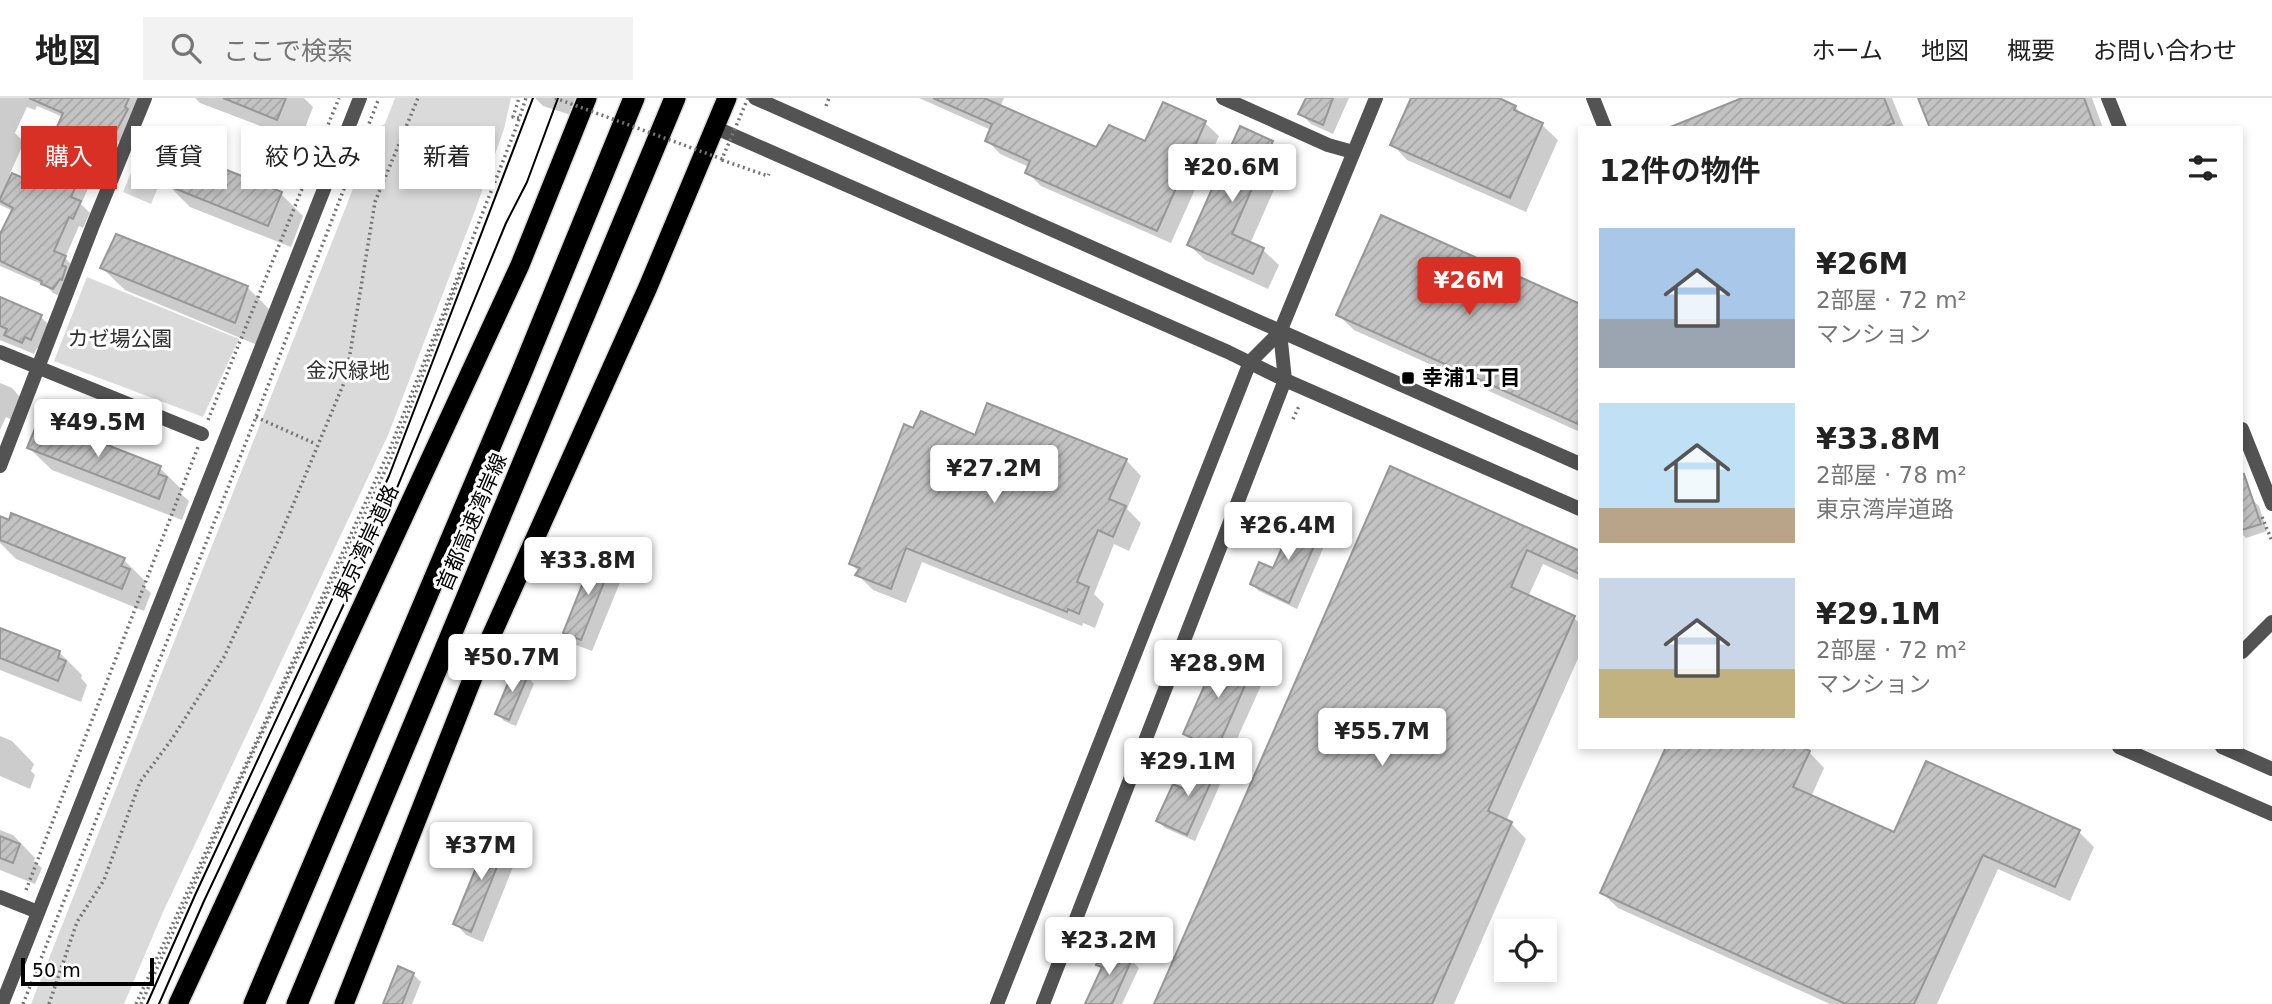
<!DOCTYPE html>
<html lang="ja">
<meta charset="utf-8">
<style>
:root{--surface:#fff;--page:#f2f2f2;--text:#222;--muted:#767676;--line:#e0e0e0;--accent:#d93025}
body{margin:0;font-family:"DejaVu Sans","Noto Sans JP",sans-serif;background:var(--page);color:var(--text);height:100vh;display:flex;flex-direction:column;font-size:26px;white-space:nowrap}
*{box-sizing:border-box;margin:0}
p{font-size:23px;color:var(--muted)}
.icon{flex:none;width:38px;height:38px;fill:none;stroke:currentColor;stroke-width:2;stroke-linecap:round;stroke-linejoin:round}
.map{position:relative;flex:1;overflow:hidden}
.details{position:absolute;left:1578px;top:28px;width:665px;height:623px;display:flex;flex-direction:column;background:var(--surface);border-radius:0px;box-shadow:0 4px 10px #0003}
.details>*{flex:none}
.hud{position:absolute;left:21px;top:28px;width:665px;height:63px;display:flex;gap:14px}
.tools{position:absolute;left:1494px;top:821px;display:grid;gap:14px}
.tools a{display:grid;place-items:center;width:63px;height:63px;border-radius:0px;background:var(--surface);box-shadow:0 4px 10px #0003;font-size:35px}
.scale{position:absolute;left:21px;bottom:18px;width:133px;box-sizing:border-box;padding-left:7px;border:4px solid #000;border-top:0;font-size:19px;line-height:24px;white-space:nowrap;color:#000;-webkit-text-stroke:5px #fff;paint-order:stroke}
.price{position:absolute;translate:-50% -60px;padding:0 16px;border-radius:7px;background:#fff;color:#222;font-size:23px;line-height:46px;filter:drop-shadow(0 2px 4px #0008)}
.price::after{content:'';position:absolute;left:50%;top:42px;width:21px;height:16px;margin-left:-10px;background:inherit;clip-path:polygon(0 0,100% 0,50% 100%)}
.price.selected{background:var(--accent);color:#fff}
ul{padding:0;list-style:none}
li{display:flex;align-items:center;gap:21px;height:175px;padding:0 21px}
li span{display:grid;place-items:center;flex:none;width:196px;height:140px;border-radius:0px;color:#555}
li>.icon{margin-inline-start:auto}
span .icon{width:84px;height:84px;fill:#fffc;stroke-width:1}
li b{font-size:30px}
h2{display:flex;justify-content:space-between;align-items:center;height:84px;padding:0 21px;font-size:30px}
.tag{padding:0 24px;border-radius:0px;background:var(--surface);box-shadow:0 4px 10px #0003;font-size:24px;line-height:63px}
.tag.selected{background:var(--accent);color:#fff}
header{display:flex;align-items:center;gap:42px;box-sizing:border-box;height:98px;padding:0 35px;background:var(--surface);border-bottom:2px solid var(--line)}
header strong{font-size:33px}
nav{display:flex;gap:38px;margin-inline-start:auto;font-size:24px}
.search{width:490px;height:63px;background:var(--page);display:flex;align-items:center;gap:18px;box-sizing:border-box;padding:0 24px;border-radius:0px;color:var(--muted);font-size:26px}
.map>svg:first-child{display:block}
</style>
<header>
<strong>地図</strong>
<div class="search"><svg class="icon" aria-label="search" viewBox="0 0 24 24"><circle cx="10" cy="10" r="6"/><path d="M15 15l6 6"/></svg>ここで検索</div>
<nav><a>ホーム</a><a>地図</a><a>概要</a><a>お問い合わせ</a></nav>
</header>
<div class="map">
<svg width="2272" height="906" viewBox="0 0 2272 906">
<defs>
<pattern id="building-hatch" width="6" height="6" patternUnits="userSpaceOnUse" patternTransform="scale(1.75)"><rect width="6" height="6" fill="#c3c3c3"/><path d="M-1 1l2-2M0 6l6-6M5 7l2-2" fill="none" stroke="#a6a6a6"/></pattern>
</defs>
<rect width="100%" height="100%" fill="#fff"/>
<g fill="#dadada">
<path d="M395,0H511L504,31L473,118L388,337L163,814L124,906H31L377,30L385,26Z"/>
<path d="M150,30L178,42L151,106L123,94Z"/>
<path d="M87,179L239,241L203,319L54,263Z"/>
</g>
<g fill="#0003" fill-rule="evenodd">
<path d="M0,0H143L124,46L108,38L96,63L103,70L97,85L92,82L81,106L90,115L83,130L79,128L65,160L75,170L63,200L53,195L46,188L0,168V138L13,113L0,107ZM37,8L63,19L53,43L38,56L44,61L33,87L10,76L24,44L15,35L27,9L35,12Z"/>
<path d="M195,0H304L313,9L300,43L200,5Z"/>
<path d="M535,0H576L571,17L543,8Z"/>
<path d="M919,0H1004L1000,9L1097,52L1146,46L1205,25L1219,38L1171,145L1041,88L1027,74L1029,69L1000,56L987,42L991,32Z"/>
<path d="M1308,0H1349L1333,36L1311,26L1301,16Z"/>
<path d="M1413,0H1483L1515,9L1525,19L1542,27L1558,42L1526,114L1407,62L1392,46Z"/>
<path d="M1747,0H1892L1904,30H1675Z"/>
<path d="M1920,0H2092L2103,30H1931Z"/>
<path d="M1240,31L1272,45L1288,60L1250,146L1263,152L1279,167L1268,191L1205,162L1189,147Z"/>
<path d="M168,87L281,96L303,118L291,149L190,109Z"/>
<path d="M1382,119L1580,208V334L1354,232L1338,217Z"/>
<path d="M102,170L247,189L270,212L257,247L125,192Z"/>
<path d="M0,202L41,219L52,230L43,252L37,250L34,256L0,242Z"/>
<path d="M0,285L12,290L21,300L12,322L6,319L0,332Z"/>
<path d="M914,332L1126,362L1141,378L1127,411L1141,425L1129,453L1114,446L1094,496L1104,506L1095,530L1083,525L1082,528L922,464L906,505L873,492L857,476L859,474L851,466Z"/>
<path d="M29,350L160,370L182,392L181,396L189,403L182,422L52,372Z"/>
<path d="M1391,370L1580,455V483L1543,466L1528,499L1574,520L1580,526V556L1506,723L1511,725L1526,741L1454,906H1156Z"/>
<path d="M2251,401L2259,408L2267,433L2246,440L2242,436V404Z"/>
<path d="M0,424L124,462L146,484L144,489L151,495L144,513L16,461L0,445Z"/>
<path d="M1321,431L1328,439L1297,511L1259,493L1252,486L1274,473Z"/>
<path d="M611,465L623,477L592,553L576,547L565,535Z"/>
<path d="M0,531L59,554L82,577L81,580L87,587L81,604L0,572Z"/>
<path d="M1253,569L1264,581L1228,661L1197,647L1185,636Z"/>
<path d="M527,578L534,586L516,628L504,623L497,615Z"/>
<path d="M0,638L12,643L34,666L31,673L35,677L30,691L0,678Z"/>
<path d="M1809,654L1824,670L1811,699L1895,737L2079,734L2094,749L2070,803L1998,771L1937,906H1830L1618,810L1602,795Z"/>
<path d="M1219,665L1226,673L1195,743L1165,730L1158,723Z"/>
<path d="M0,732L13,737L35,760L34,763L42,770L35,786L0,772Z"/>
<path d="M507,742L519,754L483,844L466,837L455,825Z"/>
<path d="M1131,862L1139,870L1122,906H1087L1103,871L1098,866Z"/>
<path d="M413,876L421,884L412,906H385Z"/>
</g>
<g fill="url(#building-hatch)" stroke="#979797" stroke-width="2">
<path d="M29,0H129L125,9L128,11L114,37L98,30L86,55L94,59L87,76L82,74L71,99L81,103L73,121L69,119L54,153L66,158L62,167L66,169L62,182L60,181L53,191L41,186L42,183L0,163V136L13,110L0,103V101L12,75L32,84L43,59L36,56L44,38L52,41L63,15Z"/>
<path d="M223,0H286L277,22Z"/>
<path d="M933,0H984L1096,49L1109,27L1145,43L1163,4L1206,23L1157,133L1025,75L1030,63L985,43L992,26Z"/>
<path d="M1306,0H1333L1323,27L1298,16Z"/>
<path d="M1411,0H1499L1516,8L1514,12L1543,25L1510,100L1390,47Z"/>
<path d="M1742,0H1884L1894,25L1882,30H1668Z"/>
<path d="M1918,0H2084L2095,30H1930Z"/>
<path d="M1240,28L1273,43L1232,136L1264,150L1253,176L1187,147Z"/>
<path d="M179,53L282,94L268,128L166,87Z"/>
<path d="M1381,117L1580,206V327L1336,217Z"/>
<path d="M116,136L248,188L235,225L100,170Z"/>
<path d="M0,199L42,217L31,242L25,239L22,245L4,237L7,231L0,228Z"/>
<path d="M987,305L1127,361L1109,401L1126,408L1113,439L1098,432L1077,484L1089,489L1079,516L1068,511L1067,514L906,450L891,491L855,477L860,470L849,466L904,326L913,330L921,313L975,337Z"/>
<path d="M49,324L161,368L158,376L167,379L159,401L27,350L36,328L46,332Z"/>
<path d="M1390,368L1580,453V476L1527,452L1511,489L1575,518L1488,713L1512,724L1432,906H1154Z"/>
<path d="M2244,376L2261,426L2242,432V377Z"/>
<path d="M11,415L125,460L121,468L130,471L122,491L0,442V418L9,422Z"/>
<path d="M1296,419L1322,430L1289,505L1250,486L1259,464L1273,470Z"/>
<path d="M594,457L612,464L581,542L563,535Z"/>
<path d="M0,530L60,553L58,560L66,563L58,583L0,560Z"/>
<path d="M1220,552L1254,567L1217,651L1183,636Z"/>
<path d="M514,571L528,577L509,622L495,616Z"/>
<path d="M1666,649H1802L1810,653L1793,689L1894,734L1926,663L2080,732L2055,789L1983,757L1914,906H1846L1600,795Z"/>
<path d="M1203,656L1220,664L1187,737L1156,723L1173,686L1187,692Z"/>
<path d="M491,733L508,741L471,834L453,826Z"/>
<path d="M0,738L20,746L13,765L0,760Z"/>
<path d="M1104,849L1132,861L1112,906H1085L1102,869L1096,867Z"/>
<path d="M398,868L414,875L402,906H383Z"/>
</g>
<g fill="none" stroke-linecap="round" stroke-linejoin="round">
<defs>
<g id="trunk">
<path d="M178,906L520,167L587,0"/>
<path d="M344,906L475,574L648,189L727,0"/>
</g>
<g id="motorway">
<path d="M254,906L521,276L634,0"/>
<path d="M297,906L675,0"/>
</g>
</defs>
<use href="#trunk" stroke="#dbdbdb" stroke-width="22"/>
<use href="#motorway" stroke="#dbdbdb" stroke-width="24"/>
<g stroke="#757575" stroke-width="3.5" stroke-dasharray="2 3.5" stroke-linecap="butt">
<path d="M826,8L829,0"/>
<path d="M519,20L513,19L519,0"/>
<path d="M722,62L768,78L769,76"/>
<path d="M256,319L316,346"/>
<path d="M1293,321L1300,306"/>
<path d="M208,322L339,0"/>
<path d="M2262,419L2272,443"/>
<path d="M26,792L198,349"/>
<path d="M23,906L256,319L379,0"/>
<path d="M49,906L77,824L104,782L140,684L172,641L224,559L277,445L346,280L375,104L418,0"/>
<path d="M136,906L389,353L516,30L526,0"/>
<path d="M141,906L252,657L391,360L464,168"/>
</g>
<g stroke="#535353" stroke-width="14">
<path d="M0,254L202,336"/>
<path d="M0,368L93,127L145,0"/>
</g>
<g stroke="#535353" stroke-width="14">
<path d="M2108,0L2120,30"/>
<path d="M2242,331L2272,406"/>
<path d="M2242,554L2272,524"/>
<path d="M0,799L38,814"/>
</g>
<g stroke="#535353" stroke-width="14">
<path d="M755,0L1580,366"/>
<path d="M1223,0L1328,47L1353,54"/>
<path d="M1593,0L1605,30"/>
<path d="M714,29L1228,254L1285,282L1580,411"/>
<path d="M2119,649L2272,716"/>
<path d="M2222,649L2272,671"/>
<path d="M2,906L360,0"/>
<path d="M997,906L1250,264L1280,234L1376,0"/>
<path d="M1043,906L1285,282L1280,234"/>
</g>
<use href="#trunk" stroke="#000" stroke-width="19"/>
<use href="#motorway" stroke="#000" stroke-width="21"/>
<g stroke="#000" stroke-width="2">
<path d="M147,906L196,795L389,378L533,0"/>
<path d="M159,906L204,803L385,419L506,125L527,84L558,0"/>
</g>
<path stroke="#757575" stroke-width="3.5" stroke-dasharray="2 3.5" stroke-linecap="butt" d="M555,0L722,61L748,0"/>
</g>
<rect fill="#000" stroke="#fff" stroke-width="2.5" x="1401" y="273" width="14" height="14" rx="3.5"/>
<g text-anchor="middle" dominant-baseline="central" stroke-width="6" stroke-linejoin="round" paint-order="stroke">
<g font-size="21" fill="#313131" stroke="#fff">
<text x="120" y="241">カゼ場公園</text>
<text x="348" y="273">金沢緑地</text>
</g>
<g font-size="21" font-weight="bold" fill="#000" stroke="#fff" text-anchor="start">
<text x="1422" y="280">幸浦1丁目</text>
</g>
<g font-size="21" fill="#000" stroke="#fff">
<text transform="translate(472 424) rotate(-67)">首都高速湾岸線</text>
<text transform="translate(366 445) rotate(-65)">東京湾岸道路</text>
</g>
</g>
</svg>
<div class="tools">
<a><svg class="icon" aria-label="locate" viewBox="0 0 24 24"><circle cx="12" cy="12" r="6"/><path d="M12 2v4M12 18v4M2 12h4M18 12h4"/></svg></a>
</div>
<div class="scale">50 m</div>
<b class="price" style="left:1232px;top:106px">¥20.6M</b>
<b class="price selected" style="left:1469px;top:219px">¥26M</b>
<b class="price" style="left:98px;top:361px">¥49.5M</b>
<b class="price" style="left:994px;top:407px">¥27.2M</b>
<b class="price" style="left:1288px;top:464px">¥26.4M</b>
<b class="price" style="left:588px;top:499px">¥33.8M</b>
<b class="price" style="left:512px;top:596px">¥50.7M</b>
<b class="price" style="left:1218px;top:602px">¥28.9M</b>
<b class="price" style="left:1382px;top:670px">¥55.7M</b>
<b class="price" style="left:1188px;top:700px">¥29.1M</b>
<b class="price" style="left:481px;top:784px">¥37M</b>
<b class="price" style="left:1109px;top:879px">¥23.2M</b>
<div class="hud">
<a class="tag selected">購入</a>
<a class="tag">賃貸</a>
<a class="tag">絞り込み</a>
<a class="tag">新着</a>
</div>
<section class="details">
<h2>12件の物件<svg class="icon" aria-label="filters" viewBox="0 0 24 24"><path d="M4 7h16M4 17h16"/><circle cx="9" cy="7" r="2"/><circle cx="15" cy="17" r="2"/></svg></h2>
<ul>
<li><span style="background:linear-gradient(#a9c7e8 65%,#9aa5b1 0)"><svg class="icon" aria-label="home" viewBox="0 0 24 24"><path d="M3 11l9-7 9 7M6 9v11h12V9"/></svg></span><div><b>¥26M</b><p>2部屋 · 72 m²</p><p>マンション</p></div></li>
<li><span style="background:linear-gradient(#bfe0f5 75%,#b9a48a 0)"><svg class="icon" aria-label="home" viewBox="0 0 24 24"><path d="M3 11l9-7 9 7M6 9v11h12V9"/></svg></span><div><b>¥33.8M</b><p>2部屋 · 78 m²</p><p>東京湾岸道路</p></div></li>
<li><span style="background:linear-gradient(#c9d6e8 65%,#c2b280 0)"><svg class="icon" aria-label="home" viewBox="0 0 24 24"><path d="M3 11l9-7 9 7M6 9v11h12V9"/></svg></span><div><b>¥29.1M</b><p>2部屋 · 72 m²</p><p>マンション</p></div></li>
</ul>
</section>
</div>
